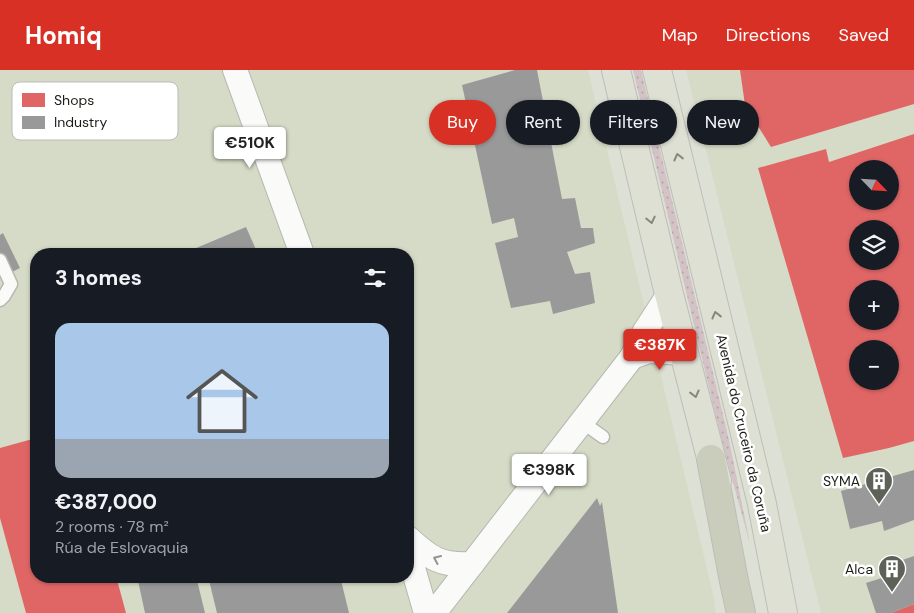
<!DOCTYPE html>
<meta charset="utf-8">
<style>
:root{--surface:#171b24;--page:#20242c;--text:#f1f3f6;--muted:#9ea1a6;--accent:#d93025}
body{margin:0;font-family:"DM Sans",sans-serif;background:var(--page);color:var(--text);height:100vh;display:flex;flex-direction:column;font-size:19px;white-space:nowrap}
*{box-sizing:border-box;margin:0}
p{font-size:16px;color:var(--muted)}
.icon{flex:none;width:28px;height:28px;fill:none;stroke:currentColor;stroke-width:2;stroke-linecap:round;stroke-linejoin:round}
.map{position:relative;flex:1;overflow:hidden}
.panel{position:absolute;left:30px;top:178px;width:384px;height:335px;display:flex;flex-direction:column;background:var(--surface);border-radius:20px;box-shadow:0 1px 4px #0004}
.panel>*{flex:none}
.top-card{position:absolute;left:429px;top:30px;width:410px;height:45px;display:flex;gap:10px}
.needle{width:32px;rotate:115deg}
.controls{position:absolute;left:849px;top:90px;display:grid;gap:10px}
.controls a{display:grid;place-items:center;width:50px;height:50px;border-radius:50%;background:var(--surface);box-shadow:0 1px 4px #0004;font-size:25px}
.price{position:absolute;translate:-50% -42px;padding:0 11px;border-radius:5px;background:#fff;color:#222;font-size:16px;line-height:32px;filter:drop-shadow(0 1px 2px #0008)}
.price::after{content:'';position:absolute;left:50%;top:30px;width:15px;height:11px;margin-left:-8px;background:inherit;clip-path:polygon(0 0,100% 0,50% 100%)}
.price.active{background:var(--accent);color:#fff}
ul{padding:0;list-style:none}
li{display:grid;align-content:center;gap:10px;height:265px;padding:0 25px}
li span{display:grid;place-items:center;height:155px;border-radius:15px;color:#555}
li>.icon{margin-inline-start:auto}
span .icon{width:90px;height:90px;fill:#fffc;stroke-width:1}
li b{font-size:21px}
h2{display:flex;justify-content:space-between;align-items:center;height:60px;padding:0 25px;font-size:21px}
.chip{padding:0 18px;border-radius:22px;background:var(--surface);box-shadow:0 1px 4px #0004;font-size:18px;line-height:45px}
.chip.active{background:var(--accent);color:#fff}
header{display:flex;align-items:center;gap:30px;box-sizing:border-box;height:70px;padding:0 25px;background:var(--accent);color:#fff}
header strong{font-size:24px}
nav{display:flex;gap:28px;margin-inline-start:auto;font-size:18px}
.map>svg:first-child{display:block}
</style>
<header>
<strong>Homiq</strong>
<nav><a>Map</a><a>Directions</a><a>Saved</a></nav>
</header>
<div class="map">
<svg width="914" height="543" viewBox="0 0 914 543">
<defs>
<pattern id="grass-dots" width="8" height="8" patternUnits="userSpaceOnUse" patternTransform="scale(1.25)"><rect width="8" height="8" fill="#d3c3c6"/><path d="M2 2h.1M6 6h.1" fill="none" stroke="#b5a7a9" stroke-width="1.8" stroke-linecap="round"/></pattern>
</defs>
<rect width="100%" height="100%" fill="#dde0d5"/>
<g fill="#d6dbc7" fill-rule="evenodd">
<path d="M0,0H588L713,524L716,543H0ZM36,184H408V506H36Z"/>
<path d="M686,0H914V543H821ZM858,99H890V131H858ZM858,159H890V191H858ZM858,219H890V251H858ZM858,279H890V311H858Z"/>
</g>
<path fill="url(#grass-dots)" d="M633,0H641L729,370L750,474L722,372Z"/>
<g fill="#e06666" fill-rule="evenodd">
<path d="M740,0H914V34L771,77L745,35Z"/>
<path d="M914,64V371L889,378L843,388L758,98L826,79L829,92ZM858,99H890V131H858ZM858,159H890V191H858ZM858,219H890V251H858ZM858,279H890V311H858Z"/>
<path d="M36,368V506H116L126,543H26L0,448V378Z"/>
<path d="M914,534V543H891Z"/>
</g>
<g fill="#999">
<path d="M515,0H537L562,129L575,128L581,158H593L595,173L567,182L575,204L590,202L595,233L553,244L550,231L511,238L495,173L518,167L514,148L492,154L462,15Z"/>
<path d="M246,157L258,184H182Z"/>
<path d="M3,163L20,198L0,208V165Z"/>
<path d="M914,400V450L884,461L882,451L850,459L841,421Z"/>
<path d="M597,428L600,436L602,432L618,543H507Z"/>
<path d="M914,486V534L891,543H876L866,513L897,503L894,493Z"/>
<path d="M137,506H196L205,543H145Z"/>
<path d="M208,506H340L349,543H217Z"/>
</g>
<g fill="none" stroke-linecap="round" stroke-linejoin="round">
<defs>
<g id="lane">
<path d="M0,190L11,214L4,226L0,230"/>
<path d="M582,352L603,367"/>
</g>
<g id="street">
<path d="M235,0L302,184"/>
<path d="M632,287L649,281L685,283"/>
<path d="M408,468C430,488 440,496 472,494"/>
<path d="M408,474L411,491L426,543"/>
<path d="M434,543L632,287L645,261L669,224"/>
</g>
<g id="primary">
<path d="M616,0L669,224L717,411"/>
<path d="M657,0L762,434L783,543"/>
</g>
<path id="highway" d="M711,389L734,511L741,543"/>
</defs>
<use href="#lane" stroke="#b6b8b0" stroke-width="15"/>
<use href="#street" stroke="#b6b8b0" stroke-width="26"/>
<use href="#primary" stroke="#bdbeb8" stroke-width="30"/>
<use href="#highway" stroke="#bdbeb8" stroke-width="30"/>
<use href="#lane" stroke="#fafaf9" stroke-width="12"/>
<use href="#street" stroke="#fafaf9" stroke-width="24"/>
<use href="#primary" stroke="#dee0d4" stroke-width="28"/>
<use href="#highway" stroke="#cacdbc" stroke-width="28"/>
</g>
<defs><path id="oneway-chevron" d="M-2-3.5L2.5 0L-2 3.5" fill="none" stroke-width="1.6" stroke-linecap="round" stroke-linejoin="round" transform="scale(1.25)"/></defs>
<g stroke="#86887e">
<use href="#oneway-chevron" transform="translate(678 87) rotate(-104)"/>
<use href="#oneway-chevron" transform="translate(651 150) rotate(77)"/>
<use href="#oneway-chevron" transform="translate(716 245) rotate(-104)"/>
<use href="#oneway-chevron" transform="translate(695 324) rotate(76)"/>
</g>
<use stroke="#959692" href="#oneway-chevron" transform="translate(437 489) rotate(-156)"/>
<defs>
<symbol id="building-pin" viewBox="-11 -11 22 30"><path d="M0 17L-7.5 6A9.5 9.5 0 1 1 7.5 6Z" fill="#5e6158" stroke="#fff"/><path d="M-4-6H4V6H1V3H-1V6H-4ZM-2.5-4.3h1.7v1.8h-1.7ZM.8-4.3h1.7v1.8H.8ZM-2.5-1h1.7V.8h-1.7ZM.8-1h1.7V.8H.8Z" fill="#fff"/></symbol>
</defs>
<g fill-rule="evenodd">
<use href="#building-pin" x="863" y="395" width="32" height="43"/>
<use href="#building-pin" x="876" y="483" width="32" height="43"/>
</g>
<g text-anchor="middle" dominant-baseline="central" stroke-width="5" stroke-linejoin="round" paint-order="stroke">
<g font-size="14" fill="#1a1c15" stroke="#fff">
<text transform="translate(744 363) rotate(77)">Avenida do Cruceiro da Coruña</text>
</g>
<g font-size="14" fill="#1a1c15" stroke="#fff" text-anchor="end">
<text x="860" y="411">SYMA</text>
<text x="873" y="499">Alca</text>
</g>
</g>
<rect x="12" y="12" width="166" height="58" rx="8" fill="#fff" stroke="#babbb9" stroke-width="1"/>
<rect x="22" y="23" width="23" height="14" fill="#e06666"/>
<rect x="22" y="46" width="23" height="13" fill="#999"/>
<g font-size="14" fill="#1a1c15">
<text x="54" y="35">Shops</text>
<text x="54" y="57">Industry</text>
</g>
</svg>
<div class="controls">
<a><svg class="needle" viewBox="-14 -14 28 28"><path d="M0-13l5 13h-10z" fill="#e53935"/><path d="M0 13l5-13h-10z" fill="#9ea1a6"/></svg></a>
<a><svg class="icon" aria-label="layers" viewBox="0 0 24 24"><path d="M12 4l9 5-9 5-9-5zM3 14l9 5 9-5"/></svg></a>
<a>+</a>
<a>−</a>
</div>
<b class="price" style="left:250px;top:99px">€510K</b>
<b class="price active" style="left:660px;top:301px">€387K</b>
<b class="price" style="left:549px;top:426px">€398K</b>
<div class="top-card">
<a class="chip active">Buy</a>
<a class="chip">Rent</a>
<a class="chip">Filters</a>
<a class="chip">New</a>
</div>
<section class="panel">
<h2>3 homes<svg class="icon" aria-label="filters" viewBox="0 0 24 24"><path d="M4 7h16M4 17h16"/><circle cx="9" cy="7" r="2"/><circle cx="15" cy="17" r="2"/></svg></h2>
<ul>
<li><span style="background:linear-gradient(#a9c7e8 75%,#9aa5b1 0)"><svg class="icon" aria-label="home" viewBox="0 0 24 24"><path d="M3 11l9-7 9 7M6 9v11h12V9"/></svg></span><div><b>€387,000</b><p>2 rooms · 78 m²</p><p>Rúa de Eslovaquia</p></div></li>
</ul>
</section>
</div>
